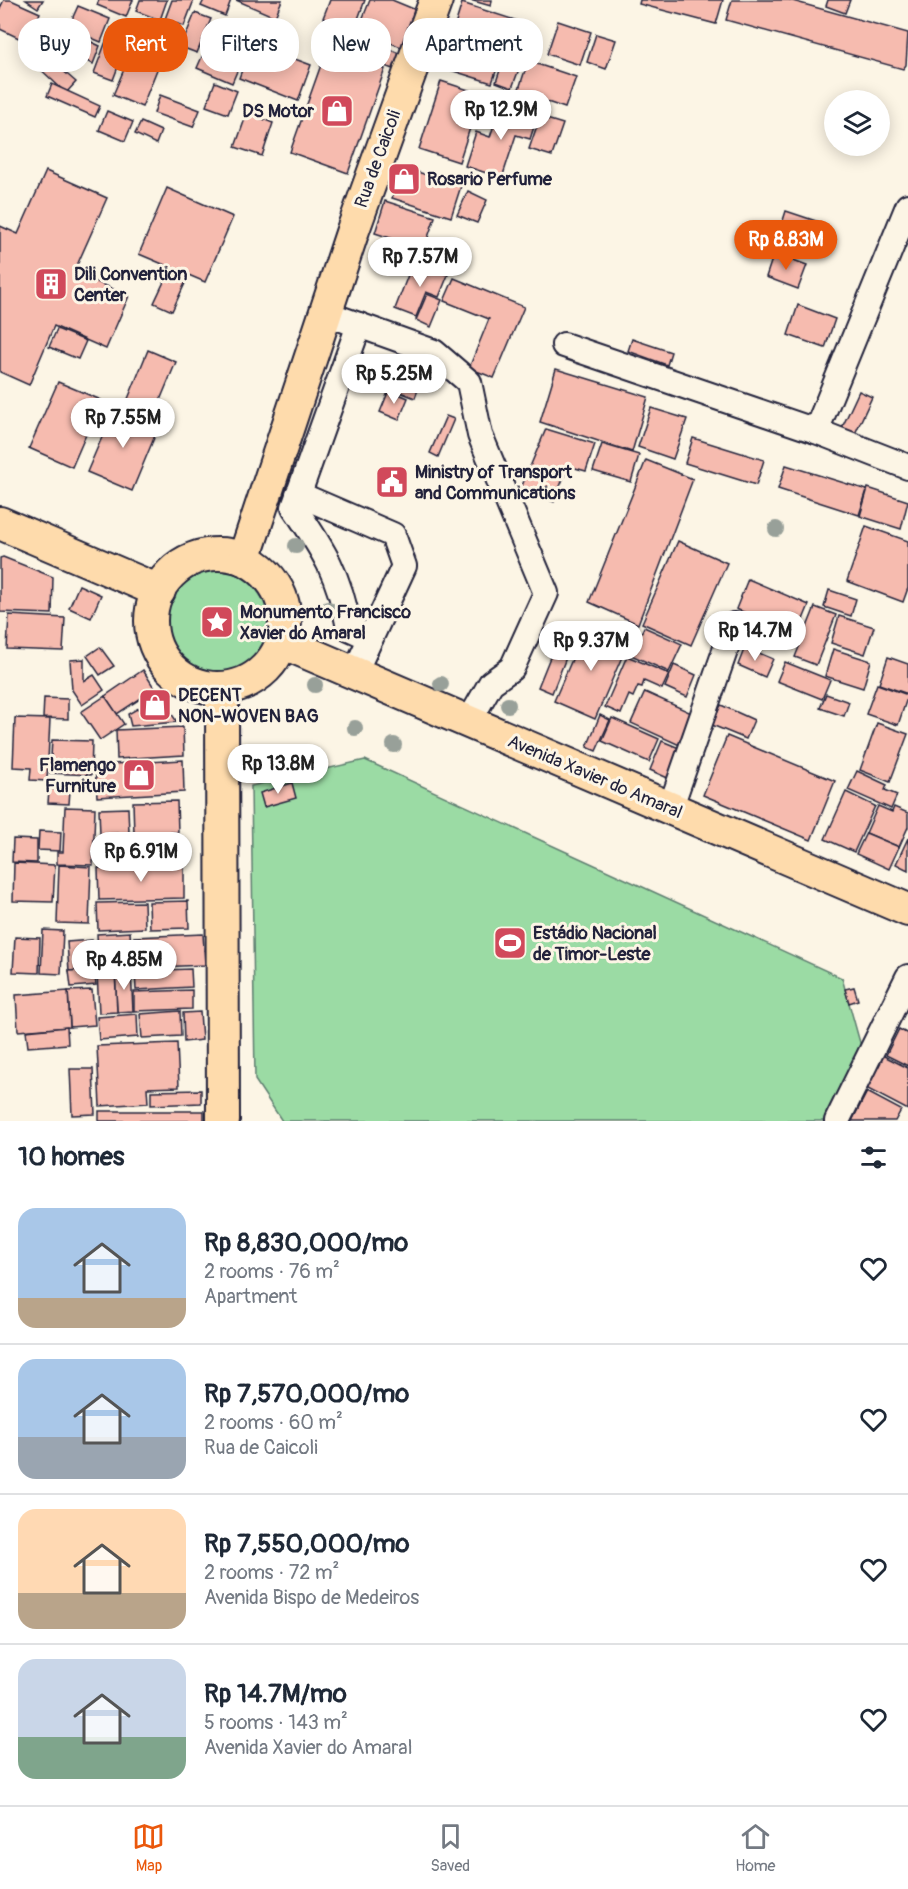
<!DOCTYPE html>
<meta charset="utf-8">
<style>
:root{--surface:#fff;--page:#f6f6f7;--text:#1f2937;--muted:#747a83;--line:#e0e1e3;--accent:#ea580c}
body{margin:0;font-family:Pangolin,sans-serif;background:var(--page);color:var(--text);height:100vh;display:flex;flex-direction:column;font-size:22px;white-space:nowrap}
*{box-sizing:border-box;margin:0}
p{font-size:20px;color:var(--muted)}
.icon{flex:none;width:33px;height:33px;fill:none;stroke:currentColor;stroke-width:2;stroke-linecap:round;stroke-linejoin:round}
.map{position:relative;height:1121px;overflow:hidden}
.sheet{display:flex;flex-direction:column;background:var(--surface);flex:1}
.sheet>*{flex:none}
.banner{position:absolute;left:18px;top:18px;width:600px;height:54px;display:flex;gap:12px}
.tools{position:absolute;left:824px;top:90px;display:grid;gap:12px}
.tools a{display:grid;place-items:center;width:66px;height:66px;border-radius:50%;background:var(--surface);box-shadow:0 3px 15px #0003;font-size:30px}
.price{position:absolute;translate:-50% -51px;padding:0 14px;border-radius:21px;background:#fff;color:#222;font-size:20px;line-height:39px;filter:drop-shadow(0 2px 3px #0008)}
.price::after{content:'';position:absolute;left:50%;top:36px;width:18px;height:14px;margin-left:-9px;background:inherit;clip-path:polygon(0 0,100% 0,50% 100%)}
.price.active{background:var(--accent);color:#fff}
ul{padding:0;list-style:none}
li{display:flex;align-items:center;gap:18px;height:150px;padding:0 18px}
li+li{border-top:2px solid var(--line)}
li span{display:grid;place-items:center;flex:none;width:168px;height:120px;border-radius:18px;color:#555}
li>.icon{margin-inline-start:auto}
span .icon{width:72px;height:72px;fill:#fffc;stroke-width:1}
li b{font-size:26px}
h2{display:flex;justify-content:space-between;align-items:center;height:72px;padding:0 18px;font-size:26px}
.chip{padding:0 21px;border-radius:24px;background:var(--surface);box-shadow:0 3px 15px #0003;font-size:21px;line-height:54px}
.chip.active{background:var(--accent);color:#fff}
.tab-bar{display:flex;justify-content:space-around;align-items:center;height:84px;border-top:2px solid var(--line);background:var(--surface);font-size:16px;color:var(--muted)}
.tab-bar a{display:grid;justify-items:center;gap:3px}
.tab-bar .active{color:var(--accent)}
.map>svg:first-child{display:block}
</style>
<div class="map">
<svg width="908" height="1121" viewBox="0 0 908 1121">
<rect width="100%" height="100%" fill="#fcf5e5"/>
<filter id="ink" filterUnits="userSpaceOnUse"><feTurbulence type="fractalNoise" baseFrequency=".0167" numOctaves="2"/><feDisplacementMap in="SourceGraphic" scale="12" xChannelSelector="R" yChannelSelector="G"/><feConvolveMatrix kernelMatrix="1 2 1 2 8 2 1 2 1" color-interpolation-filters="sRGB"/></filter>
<g filter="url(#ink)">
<g fill="#9bdba4" stroke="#5e7e70" stroke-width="1.5">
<circle cx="215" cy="623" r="53"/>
<path d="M365,760L842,978L864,1057L831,1121H282L255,1080L251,786Z"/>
</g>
<g fill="#f6bbaf" stroke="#22223b" stroke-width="1.5">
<path d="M4,0H11L40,13L27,42L0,29V8Z"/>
<path d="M26,0H43L38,8Z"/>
<path d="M99,0H133L126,17L97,5Z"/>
<path d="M140,0H167L160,20L136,11Z"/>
<path d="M172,0H194L184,26L165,19Z"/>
<path d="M204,0H231L225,16L201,6Z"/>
<path d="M236,0H282L275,17Z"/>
<path d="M330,0H365L354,30L323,18Z"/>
<path d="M370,0H392L416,10L401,47L358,30Z"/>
<path d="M470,0H492L491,6Z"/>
<path d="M640,0H723L716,24L639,4Z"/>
<path d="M732,0H789L908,33L906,65L903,69L726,20Z"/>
<path d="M828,0H850L845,13L826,6Z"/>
<path d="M462,3L533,26L523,55L453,32Z"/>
<path d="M78,6L110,19L101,42L68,28Z"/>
<path d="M195,13L211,19L197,53L181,47Z"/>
<path d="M154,20L176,29L167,53L144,44Z"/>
<path d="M558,21L591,32L580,65L547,54Z"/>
<path d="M329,24L401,54L395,70L322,41Z"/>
<path d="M61,28L100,46L93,64L53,45Z"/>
<path d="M111,28L130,35L113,80L94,73Z"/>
<path d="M596,34L616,40L606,69L587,62Z"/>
<path d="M456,39L502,54L492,83L447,69Z"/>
<path d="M208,43L243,57L232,83L197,68Z"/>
<path d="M252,43L311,65L298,101L239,78Z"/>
<path d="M134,46L162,57L142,107L113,95Z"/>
<path d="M327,48L385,69L348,173L290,152Z"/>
<path d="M45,55L76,82L66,93L36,65Z"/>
<path d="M505,55L522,61L512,88L496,82Z"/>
<path d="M528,61L576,77L565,108L518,92Z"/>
<path d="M441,81L481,94L459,162L419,149Z"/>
<path d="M215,82L237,91L228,114L206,106Z"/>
<path d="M52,84L100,106L95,117L47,96Z"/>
<path d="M160,95L200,110L193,127L154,113Z"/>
<path d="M526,103L540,108L530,139L516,135L502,178L465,166L476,132L490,137L499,110L522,117Z"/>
<path d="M107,111L133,122L125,141L99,130Z"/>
<path d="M247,113L273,123L262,156L235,147Z"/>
<path d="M540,117L563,124L552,156L529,149Z"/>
<path d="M141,122L161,131L156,144L135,134Z"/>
<path d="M402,167L461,186L451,217L392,198Z"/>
<path d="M46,171L107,198L74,272L129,296L106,349L54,326L29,385L0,372V226L18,234Z"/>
<path d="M167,188L233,217L205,282L139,254Z"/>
<path d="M468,191L487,200L477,223L457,215Z"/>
<path d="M385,201L435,217L424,249L375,233Z"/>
<path d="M786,211L819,222L811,245L779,233Z"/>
<path d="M379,242L412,253L406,271L373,260Z"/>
<path d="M774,253L807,265L798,289L766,277Z"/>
<path d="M413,262L448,275L439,297L426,292L416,317L395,309Z"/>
<path d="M169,271L187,279L172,311L154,303Z"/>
<path d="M454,278L524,307L494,378L469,368L489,319L444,301Z"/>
<path d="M427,294L442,300L431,327L416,320Z"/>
<path d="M798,305L835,319L825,348L788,335Z"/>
<path d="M57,329L86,341L78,359L49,347Z"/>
<path d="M632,339L671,352L667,365L628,351Z"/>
<path d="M148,350L176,362L151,422L123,411Z"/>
<path d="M556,369L648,397L632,452L540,422Z"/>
<path d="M397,371L421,381L415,398L390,388Z"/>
<path d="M58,382L101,400L72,467L29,448Z"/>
<path d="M389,390L408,398L399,420L380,412Z"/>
<path d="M859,391L872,397L853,438L840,432Z"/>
<path d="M115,407L159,426L132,491L87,472Z"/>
<path d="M651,408L687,419L673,459L638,447Z"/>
<path d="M446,416L454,419L438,457L430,453Z"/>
<path d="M546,429L595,444L586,471L568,466L554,502L521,488Z"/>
<path d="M693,438L764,460L756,485L685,463Z"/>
<path d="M602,444L639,455L631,482L593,471Z"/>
<path d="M646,460L693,479L638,624L589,602Z"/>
<path d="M786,465L867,490L859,515L778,489Z"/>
<path d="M868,488L908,501L901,529L860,516Z"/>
<path d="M866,526L908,541V588L903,602L847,581Z"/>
<path d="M678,541L727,563L691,645L642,623Z"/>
<path d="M3,557L53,577L52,614L0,612V558Z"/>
<path d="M748,579L809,605L797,634L736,609Z"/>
<path d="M79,585L101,595L91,618L69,608Z"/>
<path d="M829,590L856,599L851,616L824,607Z"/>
<path d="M815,607L836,615L816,665L795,657Z"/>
<path d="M9,615L65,618L63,651L7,649Z"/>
<path d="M839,616L874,627L865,654L831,643Z"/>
<path d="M587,625L628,643L595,719L554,701Z"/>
<path d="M644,627L682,644L669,672L631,655Z"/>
<path d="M561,630L575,635L552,693L538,687Z"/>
<path d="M100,647L114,666L100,675L87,656Z"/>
<path d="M745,647L773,659L765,677L738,665Z"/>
<path d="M833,649L871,661L863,688L825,676Z"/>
<path d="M627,656L669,674L662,689L644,681L642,687L638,686L633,697L629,695L621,714L605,707Z"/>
<path d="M888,657L908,664V694L879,684Z"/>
<path d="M84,659V681L94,675L104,690L82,705L72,690L70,660Z"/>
<path d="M785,662L830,680L822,699L777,681Z"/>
<path d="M674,665L696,675L687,697L665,687Z"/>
<path d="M143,670L155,689L117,714L105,696Z"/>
<path d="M877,684L908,695L898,725L866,714Z"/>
<path d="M645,692L698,716L684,747L631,723Z"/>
<path d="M826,694L849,702L844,716L820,708Z"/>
<path d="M105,696L124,724L100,740L81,712Z"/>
<path d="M160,696L177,722L131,726L128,714Z"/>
<path d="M44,698L68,699V719L43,718Z"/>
<path d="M721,705L754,720L746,739L712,725Z"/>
<path d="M600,715L610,720L596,751L587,747Z"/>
<path d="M15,718L50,719L47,781L30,780L31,768L13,767Z"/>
<path d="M612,718L659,739L649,762L602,741Z"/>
<path d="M877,723L908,734L890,782L860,770Z"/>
<path d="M183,727L184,755L117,759L116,730Z"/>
<path d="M727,736L835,781L811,840L703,795Z"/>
<path d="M52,740L92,741L91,775L50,773Z"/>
<path d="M662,741L684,750L672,780L650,770Z"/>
<path d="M183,760L184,792L97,797L95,765Z"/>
<path d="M857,771L887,785L885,790L897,795L891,809L848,790Z"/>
<path d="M292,783L296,798L264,807L260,793Z"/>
<path d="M49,789L70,790L69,804L48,803Z"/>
<path d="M846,792L875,806L854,852L825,839Z"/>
<path d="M177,801L178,832L134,834L133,802Z"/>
<path d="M878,806L892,812L894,807L908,813V827L899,847L866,833Z"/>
<path d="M65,807L95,808L93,865L57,864V852H63Z"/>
<path d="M128,808L129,833L100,834L99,809Z"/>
<path d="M39,831L61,832L60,851L38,850Z"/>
<path d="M866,833L899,847L889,869L856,854Z"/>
<path d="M178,835L179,859L144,862L142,838Z"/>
<path d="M136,838L137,861L102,863L101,840Z"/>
<path d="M908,838V870L896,864Z"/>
<path d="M13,839L37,840V863L12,862Z"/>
<path d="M14,863L55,865L53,902L13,901Z"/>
<path d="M59,865L91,867L89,924L57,923Z"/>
<path d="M184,866V898L99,900L98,868Z"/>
<path d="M188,901L189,928L150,929L149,902Z"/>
<path d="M144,902L145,928L98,930L97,903Z"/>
<path d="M43,930L63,931L61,974L41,973Z"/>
<path d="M130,932L132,964L99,967L97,934Z"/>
<path d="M203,934L205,965L135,968L134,937Z"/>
<path d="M15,937L40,938L39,973L13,972Z"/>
<path d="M92,940L94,969L69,971L67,942Z"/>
<path d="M94,969L96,985L71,987L69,971Z"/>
<path d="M191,969L192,987L136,990L135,971Z"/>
<path d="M131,970L133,1011L117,1012L115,971Z"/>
<path d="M115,971L117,1012L99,1013L97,972Z"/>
<path d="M854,987L858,1000L849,1003L845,989Z"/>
<path d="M92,990L95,1025L70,1027L68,991Z"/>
<path d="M192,990V1009L134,1011V992Z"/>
<path d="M68,991L70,1027L18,1031L16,995Z"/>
<path d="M180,1011L181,1036L142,1038L140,1014Z"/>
<path d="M200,1012L202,1040L184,1042L183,1013Z"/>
<path d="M137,1014L138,1037L99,1040L97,1017Z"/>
<path d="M67,1027L68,1044L28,1047L26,1031Z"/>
<path d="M899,1029L908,1034V1066L886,1055Z"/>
<path d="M177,1043L179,1087L147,1088L148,1103L100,1106L97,1046Z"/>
<path d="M882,1055L908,1068V1110L866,1088Z"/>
<path d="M70,1069H93L95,1114L72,1115Z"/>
<path d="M201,1090V1103L151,1105V1091Z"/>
<path d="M867,1092L901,1110L895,1121H852Z"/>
<rect x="99" y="1111" width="105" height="10"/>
</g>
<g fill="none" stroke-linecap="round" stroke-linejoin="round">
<defs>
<g id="minor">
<path d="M908,206L816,431L908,467"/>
<path d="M325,313L434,352L469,382L480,435L546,593L512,668L491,683L468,723"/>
<path d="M359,325L294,507C324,551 339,574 349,628L371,638"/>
<path d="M564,345L816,431"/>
<path d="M298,494L393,535L404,566L354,674"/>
<path d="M670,809L734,625"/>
<path d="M837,1121L908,977"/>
</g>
<g id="major">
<path d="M0,523L159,591"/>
<circle cx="218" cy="621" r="67"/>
<path d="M244,559L353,230L436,0"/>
<path d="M282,642L908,910"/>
<path d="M222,688L223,1121"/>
</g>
</defs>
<use href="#minor" stroke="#22223b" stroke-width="28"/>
<use href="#major" stroke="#22223b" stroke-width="36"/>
<use href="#minor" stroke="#fcf5e5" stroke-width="24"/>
<use href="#major" stroke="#fedbac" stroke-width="32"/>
</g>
<g fill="#98a099">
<circle cx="776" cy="529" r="8"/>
<circle cx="296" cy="546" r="8"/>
<circle cx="328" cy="609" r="8"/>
<circle cx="441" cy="684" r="8"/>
<circle cx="315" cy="685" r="8"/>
<circle cx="508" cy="705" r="8"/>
<circle cx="355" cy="728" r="8"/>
<circle cx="394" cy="745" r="8"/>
<circle cx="257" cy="751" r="8"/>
</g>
</g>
<defs>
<symbol id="shop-square" viewBox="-11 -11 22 22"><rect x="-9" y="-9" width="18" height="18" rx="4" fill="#d1495b" stroke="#fcf5e5"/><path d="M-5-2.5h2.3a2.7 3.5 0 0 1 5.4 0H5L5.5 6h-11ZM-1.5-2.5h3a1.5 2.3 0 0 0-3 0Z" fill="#fff"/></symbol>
<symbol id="building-square" viewBox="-11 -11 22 22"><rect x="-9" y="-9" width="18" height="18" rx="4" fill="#d1495b" stroke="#fcf5e5"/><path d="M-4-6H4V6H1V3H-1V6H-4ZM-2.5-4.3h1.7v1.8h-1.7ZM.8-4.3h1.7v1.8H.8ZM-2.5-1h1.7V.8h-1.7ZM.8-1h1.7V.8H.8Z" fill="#fff"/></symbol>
<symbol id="civic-square" viewBox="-11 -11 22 22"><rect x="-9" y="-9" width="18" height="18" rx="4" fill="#d1495b" stroke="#fcf5e5"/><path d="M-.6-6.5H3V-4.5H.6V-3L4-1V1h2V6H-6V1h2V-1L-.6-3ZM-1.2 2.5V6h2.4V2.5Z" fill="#fff"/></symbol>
<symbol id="sight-square" viewBox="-11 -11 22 22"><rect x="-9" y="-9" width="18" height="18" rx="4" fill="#d1495b" stroke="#fcf5e5"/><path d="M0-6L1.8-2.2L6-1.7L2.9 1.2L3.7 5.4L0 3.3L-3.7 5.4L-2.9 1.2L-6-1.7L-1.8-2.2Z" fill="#fff"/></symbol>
<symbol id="stadium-square" viewBox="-11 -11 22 22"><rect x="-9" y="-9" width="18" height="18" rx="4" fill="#d1495b" stroke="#fcf5e5"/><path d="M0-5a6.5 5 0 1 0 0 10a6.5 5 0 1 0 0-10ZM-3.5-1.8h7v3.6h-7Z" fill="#fff"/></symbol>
</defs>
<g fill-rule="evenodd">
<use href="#shop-square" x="318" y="92" width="38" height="38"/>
<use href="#shop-square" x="385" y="160" width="38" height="38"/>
<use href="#building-square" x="32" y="265" width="38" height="38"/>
<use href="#civic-square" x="373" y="463" width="38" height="38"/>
<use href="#sight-square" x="198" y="603" width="38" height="38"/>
<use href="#shop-square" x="136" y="686" width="38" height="38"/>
<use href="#shop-square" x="120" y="756" width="38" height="38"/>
<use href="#stadium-square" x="491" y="924" width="38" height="38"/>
</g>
<g text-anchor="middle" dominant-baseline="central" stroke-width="6" stroke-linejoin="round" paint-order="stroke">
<g font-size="18" font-weight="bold" fill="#22223b" stroke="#fcf5e5" text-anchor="start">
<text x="314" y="111" text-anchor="end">DS Motor</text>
<text x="427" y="179">Rosario Perfume</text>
<text x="74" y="274">Dili Convention<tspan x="74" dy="21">Center</tspan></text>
<text x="415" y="472">Ministry of Transport<tspan x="415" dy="21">and Communications</tspan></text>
<text x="240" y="612">Monumento Francisco<tspan x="240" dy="21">Xavier do Amaral</tspan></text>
<text x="178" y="695">DECENT<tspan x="178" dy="21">NON-WOVEN BAG</tspan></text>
<text x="116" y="765" text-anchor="end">Flamengo<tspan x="116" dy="21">Furniture</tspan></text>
<text x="533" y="933">Estádio Nacional<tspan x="533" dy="21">de Timor-Leste</tspan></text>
</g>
<g font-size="18" fill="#22223b" stroke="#fcf5e5">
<text transform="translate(378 159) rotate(-70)">Rua de Caicoli</text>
<text transform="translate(595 777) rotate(23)">Avenida Xavier do Amaral</text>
</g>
</g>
</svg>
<div class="tools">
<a><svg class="icon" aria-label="layers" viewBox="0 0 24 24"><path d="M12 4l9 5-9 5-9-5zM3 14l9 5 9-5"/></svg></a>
</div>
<b class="price" style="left:501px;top:141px">Rp 12.9M</b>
<b class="price active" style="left:786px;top:271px">Rp 8.83M</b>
<b class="price" style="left:420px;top:288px">Rp 7.57M</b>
<b class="price" style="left:394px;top:405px">Rp 5.25M</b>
<b class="price" style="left:123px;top:449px">Rp 7.55M</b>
<b class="price" style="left:755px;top:662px">Rp 14.7M</b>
<b class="price" style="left:591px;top:672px">Rp 9.37M</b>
<b class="price" style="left:278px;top:795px">Rp 13.8M</b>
<b class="price" style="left:141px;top:883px">Rp 6.91M</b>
<b class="price" style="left:124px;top:991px">Rp 4.85M</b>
<div class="banner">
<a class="chip">Buy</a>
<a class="chip active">Rent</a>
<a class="chip">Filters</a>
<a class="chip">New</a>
<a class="chip">Apartment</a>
</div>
</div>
<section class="sheet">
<h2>10 homes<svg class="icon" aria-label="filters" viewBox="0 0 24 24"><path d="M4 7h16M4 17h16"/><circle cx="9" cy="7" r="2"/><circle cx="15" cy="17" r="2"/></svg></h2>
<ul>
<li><span style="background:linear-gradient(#a9c7e8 75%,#b9a48a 0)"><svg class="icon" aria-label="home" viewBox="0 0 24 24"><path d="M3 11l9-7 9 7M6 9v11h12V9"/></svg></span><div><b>Rp 8,830,000/mo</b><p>2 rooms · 76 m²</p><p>Apartment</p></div><svg class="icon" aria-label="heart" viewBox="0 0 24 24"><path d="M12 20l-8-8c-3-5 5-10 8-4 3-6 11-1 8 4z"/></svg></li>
<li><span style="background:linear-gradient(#a9c7e8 65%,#9aa5b1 0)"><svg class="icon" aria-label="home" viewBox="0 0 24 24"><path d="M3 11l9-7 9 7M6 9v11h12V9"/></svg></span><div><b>Rp 7,570,000/mo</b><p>2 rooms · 60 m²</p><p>Rua de Caicoli</p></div><svg class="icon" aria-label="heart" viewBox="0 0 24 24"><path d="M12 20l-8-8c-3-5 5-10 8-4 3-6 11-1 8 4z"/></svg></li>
<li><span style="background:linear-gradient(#ffd9b3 70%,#b9a48a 0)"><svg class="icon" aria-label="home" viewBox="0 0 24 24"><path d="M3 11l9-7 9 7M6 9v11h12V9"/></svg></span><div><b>Rp 7,550,000/mo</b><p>2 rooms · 72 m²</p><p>Avenida Bispo de Medeiros</p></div><svg class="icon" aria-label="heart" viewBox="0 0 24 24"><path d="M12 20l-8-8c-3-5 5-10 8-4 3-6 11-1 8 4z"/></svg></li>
<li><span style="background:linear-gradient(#c9d6e8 65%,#7fa58c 0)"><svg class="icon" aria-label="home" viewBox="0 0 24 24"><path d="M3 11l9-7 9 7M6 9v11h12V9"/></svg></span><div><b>Rp 14.7M/mo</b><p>5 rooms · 143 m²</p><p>Avenida Xavier do Amaral</p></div><svg class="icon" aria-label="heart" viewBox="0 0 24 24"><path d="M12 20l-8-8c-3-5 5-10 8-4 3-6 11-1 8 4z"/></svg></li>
</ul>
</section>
<nav class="tab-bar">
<a class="active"><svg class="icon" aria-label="map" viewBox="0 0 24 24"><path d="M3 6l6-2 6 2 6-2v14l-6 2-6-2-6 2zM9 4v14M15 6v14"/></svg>Map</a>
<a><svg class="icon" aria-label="saved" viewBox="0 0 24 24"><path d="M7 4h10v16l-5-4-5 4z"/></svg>Saved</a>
<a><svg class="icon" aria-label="home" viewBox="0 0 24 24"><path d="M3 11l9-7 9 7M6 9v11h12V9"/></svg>Home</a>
</nav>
